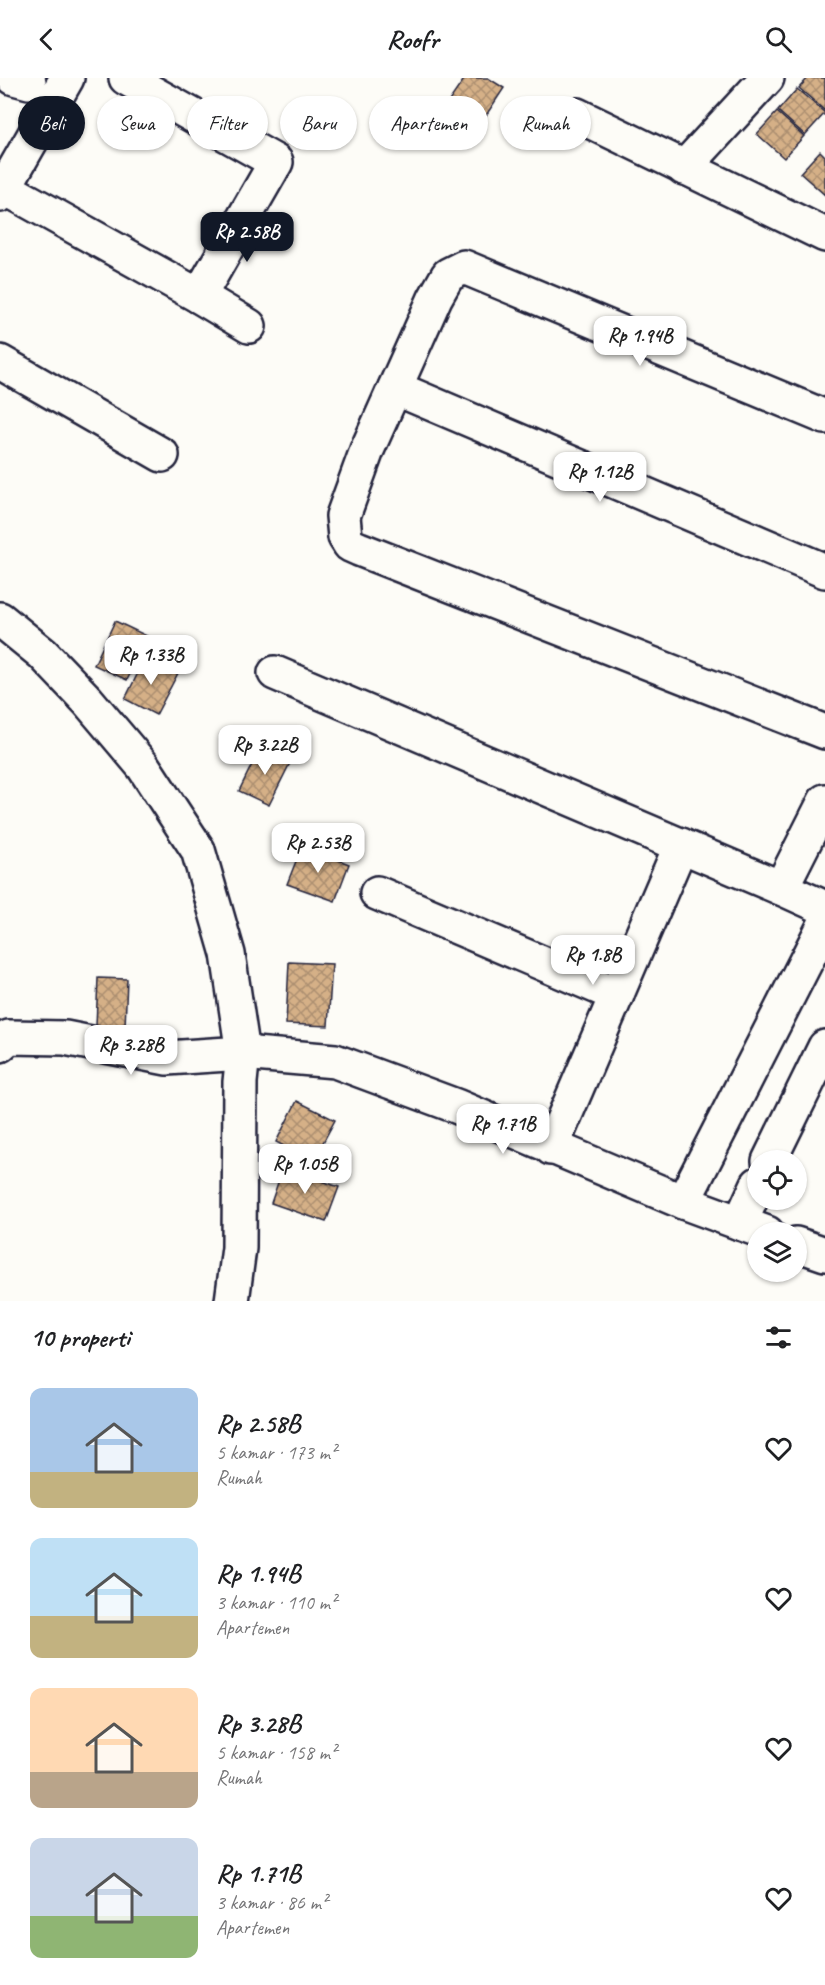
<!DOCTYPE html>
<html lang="id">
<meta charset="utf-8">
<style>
:root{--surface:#fff;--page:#f2f2f2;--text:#202124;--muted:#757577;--accent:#111827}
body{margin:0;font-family:Caveat,sans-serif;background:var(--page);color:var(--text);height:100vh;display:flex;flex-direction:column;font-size:22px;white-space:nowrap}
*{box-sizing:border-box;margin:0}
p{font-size:20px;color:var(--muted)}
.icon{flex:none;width:33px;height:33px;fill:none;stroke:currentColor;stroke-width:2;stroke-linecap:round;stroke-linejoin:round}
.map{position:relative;height:1223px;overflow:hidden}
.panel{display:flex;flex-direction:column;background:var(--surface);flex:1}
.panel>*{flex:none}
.top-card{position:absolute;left:18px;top:18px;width:789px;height:54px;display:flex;gap:12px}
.controls{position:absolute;left:747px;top:1072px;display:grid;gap:12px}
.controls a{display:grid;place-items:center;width:60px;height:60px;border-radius:50%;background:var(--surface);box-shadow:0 2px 4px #0004;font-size:30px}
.price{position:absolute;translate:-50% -51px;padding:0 14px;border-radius:12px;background:#fff;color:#222;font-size:20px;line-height:39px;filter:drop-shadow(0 2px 3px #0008)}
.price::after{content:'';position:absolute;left:50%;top:36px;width:18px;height:14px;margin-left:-9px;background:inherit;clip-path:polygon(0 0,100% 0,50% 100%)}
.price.selected{background:var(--accent);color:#fff}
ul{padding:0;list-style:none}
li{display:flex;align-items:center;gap:18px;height:150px;padding:0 30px}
li span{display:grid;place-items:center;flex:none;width:168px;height:120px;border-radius:12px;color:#555}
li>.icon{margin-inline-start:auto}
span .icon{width:72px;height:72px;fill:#fffc;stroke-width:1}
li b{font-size:26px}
h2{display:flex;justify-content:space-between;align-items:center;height:72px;padding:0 30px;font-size:26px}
.tag{padding:0 21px;border-radius:27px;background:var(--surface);box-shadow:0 2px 4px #0004;font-size:21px;line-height:54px}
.tag.selected{background:var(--accent);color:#fff}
header{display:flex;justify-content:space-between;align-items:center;height:78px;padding:0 30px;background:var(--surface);font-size:27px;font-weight:600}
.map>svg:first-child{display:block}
</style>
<header><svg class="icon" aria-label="back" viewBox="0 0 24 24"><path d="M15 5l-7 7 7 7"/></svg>Roofr<svg class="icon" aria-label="search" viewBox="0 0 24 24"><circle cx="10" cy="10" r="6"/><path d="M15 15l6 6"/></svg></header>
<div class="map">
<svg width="825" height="1223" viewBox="0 0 825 1223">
<defs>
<pattern id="building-cross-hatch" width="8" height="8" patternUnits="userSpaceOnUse" patternTransform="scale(1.5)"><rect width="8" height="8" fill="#d5b087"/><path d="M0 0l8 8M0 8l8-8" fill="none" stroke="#ac8f70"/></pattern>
</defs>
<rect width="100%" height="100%" fill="#fdfcf7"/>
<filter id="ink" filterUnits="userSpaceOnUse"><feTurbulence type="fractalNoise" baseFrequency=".0167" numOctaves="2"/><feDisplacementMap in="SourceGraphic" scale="12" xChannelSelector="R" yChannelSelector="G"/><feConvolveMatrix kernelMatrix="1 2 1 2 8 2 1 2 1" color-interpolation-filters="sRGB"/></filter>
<g filter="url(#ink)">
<g fill="url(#building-cross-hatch)" stroke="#22223b" stroke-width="1.5">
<path d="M465,0H488L504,10L477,51L445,29Z"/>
<path d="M808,0H825V33L799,10Z"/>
<path d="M797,11L825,35L805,57L778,33Z"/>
<path d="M777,34L804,58L784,80L757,56Z"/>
<path d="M820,73L825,78V117L800,95Z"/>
<path d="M115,543L149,559L127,602L94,587Z"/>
<path d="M146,579L178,595L156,637L125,621Z"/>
<path d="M261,668L291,683L269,727L239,713Z"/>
<path d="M302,768L349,786L335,823L287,806Z"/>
<path d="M289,884L332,886L328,948L286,946Z"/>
<path d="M98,900L127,901L125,949L96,948Z"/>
<path d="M297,1023L335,1042L313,1083L276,1064Z"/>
<path d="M283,1090L339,1109L326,1144L271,1125Z"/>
</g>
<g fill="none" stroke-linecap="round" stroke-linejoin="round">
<defs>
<g id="minor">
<path d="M14,0L29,4"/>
<path d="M577,37L825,157"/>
<path d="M684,90L767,0"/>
<path d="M5,110L199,218L276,84L126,0"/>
<path d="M0,117L67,0"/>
<path d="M199,218L249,248"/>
<path d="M0,284L162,377"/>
<path d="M395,310L825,493"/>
<path d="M825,339L464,189L448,197L435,220L367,372L343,438L345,459L350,467L359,471L825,654"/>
<path d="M0,541L43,576L88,623L143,688L198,772L228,876L243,975L240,1004L239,1170L232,1223"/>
<path d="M275,595L781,810"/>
<path d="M825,723L781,810L825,830"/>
<path d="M377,815L617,917"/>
<path d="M0,967L9,959L65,960L167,980L243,975L335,983L456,1028L683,1124L767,1155"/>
<path d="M551,1070L681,767"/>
<path d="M769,1083L825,969"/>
<path d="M683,1124L825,846"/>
<path d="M740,1145L758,1106"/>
<path d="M796,1166L825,1176"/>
</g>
</defs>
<use href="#minor" stroke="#22223b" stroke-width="38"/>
<use href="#minor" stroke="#fdfcf7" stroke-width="33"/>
</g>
</g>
</svg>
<div class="controls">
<a><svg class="icon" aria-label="locate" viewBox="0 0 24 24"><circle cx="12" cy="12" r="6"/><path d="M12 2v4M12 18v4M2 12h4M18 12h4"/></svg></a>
<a><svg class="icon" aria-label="layers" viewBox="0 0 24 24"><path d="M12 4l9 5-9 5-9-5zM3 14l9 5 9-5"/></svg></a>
</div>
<b class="price selected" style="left:247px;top:185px">Rp 2.58B</b>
<b class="price" style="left:640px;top:289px">Rp 1.94B</b>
<b class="price" style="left:600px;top:425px">Rp 1.12B</b>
<b class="price" style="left:151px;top:608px">Rp 1.33B</b>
<b class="price" style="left:265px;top:698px">Rp 3.22B</b>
<b class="price" style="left:318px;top:796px">Rp 2.53B</b>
<b class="price" style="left:593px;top:908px">Rp 1.8B</b>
<b class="price" style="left:131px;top:998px">Rp 3.28B</b>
<b class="price" style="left:503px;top:1077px">Rp 1.71B</b>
<b class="price" style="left:305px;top:1117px">Rp 1.05B</b>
<div class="top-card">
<a class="tag selected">Beli</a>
<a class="tag">Sewa</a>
<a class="tag">Filter</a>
<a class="tag">Baru</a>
<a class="tag">Apartemen</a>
<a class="tag">Rumah</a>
</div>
</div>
<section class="panel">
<h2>10 properti<svg class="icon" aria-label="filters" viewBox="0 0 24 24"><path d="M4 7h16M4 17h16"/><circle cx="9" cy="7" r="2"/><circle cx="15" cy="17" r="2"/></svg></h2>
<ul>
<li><span style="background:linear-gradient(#a9c7e8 70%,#c2b280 0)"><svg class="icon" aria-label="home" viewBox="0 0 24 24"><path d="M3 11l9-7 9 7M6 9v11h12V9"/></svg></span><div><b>Rp 2.58B</b><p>5 kamar · 173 m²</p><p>Rumah</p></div><svg class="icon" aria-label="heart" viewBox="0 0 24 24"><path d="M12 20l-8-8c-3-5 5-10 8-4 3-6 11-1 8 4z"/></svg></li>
<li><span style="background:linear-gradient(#bfe0f5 65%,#c2b280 0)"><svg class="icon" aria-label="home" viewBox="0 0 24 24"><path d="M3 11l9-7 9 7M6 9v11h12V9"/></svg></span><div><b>Rp 1.94B</b><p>3 kamar · 110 m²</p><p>Apartemen</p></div><svg class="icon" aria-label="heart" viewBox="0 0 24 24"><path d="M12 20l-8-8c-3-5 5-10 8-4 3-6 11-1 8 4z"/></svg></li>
<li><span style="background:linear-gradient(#ffd9b3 70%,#b9a48a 0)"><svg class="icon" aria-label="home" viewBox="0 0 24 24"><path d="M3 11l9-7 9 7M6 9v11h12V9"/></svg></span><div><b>Rp 3.28B</b><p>5 kamar · 158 m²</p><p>Rumah</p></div><svg class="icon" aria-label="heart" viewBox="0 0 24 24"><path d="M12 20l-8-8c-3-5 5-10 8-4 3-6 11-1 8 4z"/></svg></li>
<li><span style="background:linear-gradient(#c9d6e8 65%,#8fb573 0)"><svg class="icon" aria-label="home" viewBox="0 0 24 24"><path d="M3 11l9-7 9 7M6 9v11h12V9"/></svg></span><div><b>Rp 1.71B</b><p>3 kamar · 86 m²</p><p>Apartemen</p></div><svg class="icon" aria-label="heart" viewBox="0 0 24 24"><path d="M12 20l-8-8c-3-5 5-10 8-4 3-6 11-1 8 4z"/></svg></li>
</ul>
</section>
